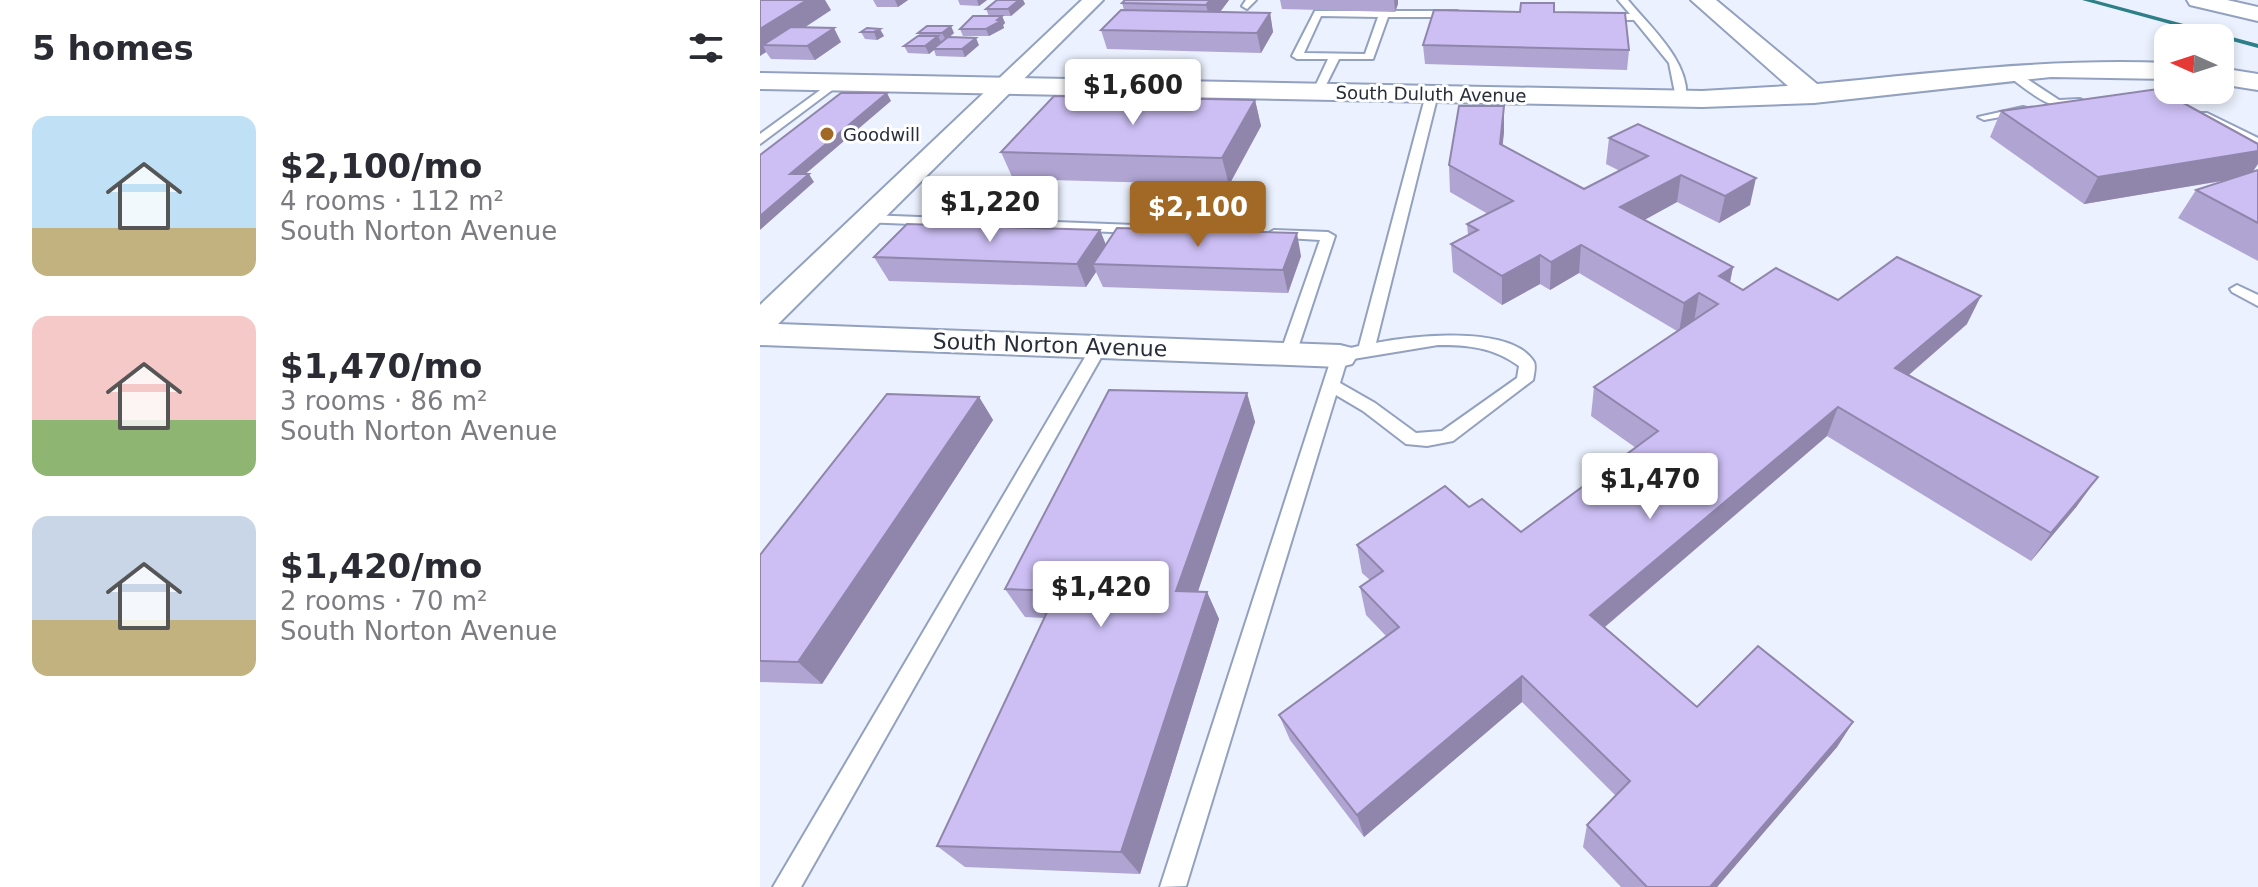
<!DOCTYPE html>
<meta charset="utf-8">
<style>
:root{--surface:#fff;--page:#f2f2f3;--text:#2b2b33;--muted:#7c7c81;--accent:#a16826}
body{margin:0;font-family:"DejaVu Sans",sans-serif;background:var(--page);color:var(--text);height:100vh;display:flex;flex-direction:column;font-size:30px;white-space:nowrap}
*{box-sizing:border-box;margin:0}
p{font-size:26px;color:var(--muted)}
.icon{flex:none;width:44px;height:44px;fill:none;stroke:currentColor;stroke-width:2;stroke-linecap:round;stroke-linejoin:round}
.map{position:relative;flex:1;overflow:hidden}
.drawer{display:flex;flex-direction:column;background:var(--surface);width:760px}
.drawer>*{flex:none}
.needle{width:52px;rotate:273deg}
.buttons{position:absolute;left:1394px;top:24px;display:grid;gap:16px}
.buttons a{display:grid;place-items:center;width:80px;height:80px;border-radius:16px;background:var(--surface);box-shadow:0 4px 12px #0003;font-size:40px}
.price{position:absolute;translate:-50% -68px;padding:0 18px;border-radius:8px;background:#fff;color:#222;font-size:26px;line-height:52px;filter:drop-shadow(0 2px 4px #0008)}
.price::after{content:'';position:absolute;left:50%;top:48px;width:24px;height:18px;margin-left:-12px;background:inherit;clip-path:polygon(0 0,100% 0,50% 100%)}
.price.selected{background:var(--accent);color:#fff}
ul{padding:0;list-style:none}
li{display:flex;align-items:center;gap:24px;height:200px;padding:0 32px}
li span{display:grid;place-items:center;flex:none;width:224px;height:160px;border-radius:16px;color:#555}
li>.icon{margin-inline-start:auto}
span .icon{width:96px;height:96px;fill:#fffc;stroke-width:1}
li b{font-size:34px}
h2{display:flex;justify-content:space-between;align-items:center;height:96px;padding:0 32px;font-size:34px}
main{display:flex;flex:1;min-height:0}
.map>svg:first-child{display:block}
</style>
<main>
<section class="drawer">
<h2>5 homes<svg class="icon" aria-label="filters" viewBox="0 0 24 24"><path d="M4 7h16M4 17h16"/><circle cx="9" cy="7" r="2"/><circle cx="15" cy="17" r="2"/></svg></h2>
<ul>
<li><span style="background:linear-gradient(#bfe0f5 70%,#c2b280 0)"><svg class="icon" aria-label="home" viewBox="0 0 24 24"><path d="M3 11l9-7 9 7M6 9v11h12V9"/></svg></span><div><b>$2,100/mo</b><p>4 rooms · 112 m²</p><p>South Norton Avenue</p></div></li>
<li><span style="background:linear-gradient(#f6c9c9 65%,#8fb573 0)"><svg class="icon" aria-label="home" viewBox="0 0 24 24"><path d="M3 11l9-7 9 7M6 9v11h12V9"/></svg></span><div><b>$1,470/mo</b><p>3 rooms · 86 m²</p><p>South Norton Avenue</p></div></li>
<li><span style="background:linear-gradient(#c9d6e8 65%,#c2b280 0)"><svg class="icon" aria-label="home" viewBox="0 0 24 24"><path d="M3 11l9-7 9 7M6 9v11h12V9"/></svg></span><div><b>$1,420/mo</b><p>2 rooms · 70 m²</p><p>South Norton Avenue</p></div></li>
</ul>
</section>
<div class="map">
<svg width="1498" height="887" viewBox="0 0 1498 887">
<rect width="100%" height="100%" fill="#ebf1fe"/>
<g fill="none" stroke-linecap="round" stroke-linejoin="round">
<path fill="#2d8088" fill-rule="evenodd" d="M1322,0H1334L1498,44V48Z"/>
<defs>
<g id="lane">
<path d="M486,0H496L487,9L482,6Z"/>
<path d="M858,0H868C889,26 931,62 926,100L916,98L909,63L874,20H843L838,17L843,14H870Z"/>
<path d="M555,11H697L702,14L697,17H628L613,59H579L563,91L558,94L553,91L568,59H537L532,56ZM561,16L618,17L605,54L544,53Z"/>
<path d="M1244,69H1252L1299,100L1320,99L1326,102C1297,120 1267,89 1244,73Z"/>
<path d="M74,80L83,82L0,144V134Z"/>
<path d="M672,91L678,94L616,343C651,336 752,324 774,362C776,366 774,375 773,380L693,441L667,446L646,444L603,411L576,395L426,886L400,887L572,356L574,352L599,346L666,94ZM678,345C708,345 733,347 759,366L757,378L682,431L656,433L615,403L580,383L587,360Z"/>
<path d="M1263,107L1267,108V112L1224,120L1218,117Z"/>
<path d="M1439,113H1447L1498,138V147L1439,117Z"/>
<path d="M107,215L428,227L435,231L428,235L102,222L100,219Z"/>
<path d="M514,230L568,232L575,236L536,354L528,359L520,354L560,240L509,237L507,234Z"/>
<path d="M1477,285L1498,295V306L1472,292L1470,289Z"/>
<path d="M339,342L347,347L41,887H13L331,347Z"/>
</g>
<path id="street" d="M322,0H343L18,324L580,345L592,348L597,356L592,364L580,367L0,345V305Z"/>
<g id="secondary">
<path d="M931,0H956L1057,84C1175,73 1290,58 1408,63V79L1291,77L1054,103L942,107L0,89V73L942,91L1028,86Z"/>
<path d="M1460,68L1498,74V90L1460,84Z"/>
</g>
<path id="highway" d="M1427,0H1467L1498,7V21L1430,5Z"/>
</defs>
<use href="#lane" stroke="#92a1bf" stroke-width="4"/>
<use href="#street" stroke="#92a1bf" stroke-width="4"/>
<use href="#secondary" stroke="#92a1bf" stroke-width="4"/>
<use href="#highway" stroke="#92a1bf" stroke-width="4"/>
<use href="#lane" fill="#fff" fill-rule="evenodd"/>
<use href="#street" fill="#fff" fill-rule="evenodd"/>
<use href="#secondary" fill="#fff" fill-rule="evenodd"/>
<use href="#highway" fill="#fff" fill-rule="evenodd"/>
</g>
<g fill="#b0a4d2">
<path d="M0,0L71,10L44,28L81,42L55,60L11,59L6,52L0,56Z"/>
<path d="M113,0H148L138,7H117Z"/>
<path d="M198,0H227L219,6L200,5Z"/>
<path d="M237,0H263L265,4L251,16H229L226,9Z"/>
<path d="M365,0H469L460,12L510,13L513,32L501,53L347,49L341,30L364,10L362,3Z"/>
<path d="M520,0H638V4L635,12L522,9Z"/>
<path d="M760,12H794L869,50L867,70L665,64L663,45Z"/>
<path d="M242,16L245,23L243,25L244,28L229,36H203L200,29Z"/>
<path d="M107,28L124,36L117,40L105,39L101,32Z"/>
<path d="M158,33H194L189,37L219,45L205,57L176,56L174,50L169,54L148,53L144,46L160,36Z"/>
<path d="M495,100L501,126L469,185L253,179L241,152Z"/>
<path d="M1241,111L1493,172L1498,170V261L1418,218L1436,190L1468,180L1324,204L1230,137Z"/>
<path d="M744,132L742,146L824,189L860,171L846,164L849,138L990,205L959,223L917,202L884,220L973,267L970,282L983,290L1078,300L1207,324L1149,375L1317,506L1271,561L1067,436L845,627L937,707L1093,722L1077,747L957,887H861L823,847L827,825L856,796L762,702L604,837L530,740L519,715L626,636L606,615L600,587L610,580L602,573L597,545L709,507L761,532L876,448L831,416L834,387L917,331L819,273L790,290L780,284L742,305L693,272L691,244L708,235L707,224L728,214L690,192L689,165Z"/>
<path d="M340,230L346,245L541,256L528,293L343,287L336,272L326,287L129,281L114,257Z"/>
<path d="M487,393L495,422L438,591L447,592L459,619L380,874L205,867L177,846L285,618L265,617L245,589Z"/>
<path d="M219,397L233,420L62,684L0,682V555Z"/>
</g>
<g fill="#9086ab">
<path d="M47,0H65L71,10L16,46L3,45L6,52L0,56V29Z"/>
<path d="M135,0H148L138,7Z"/>
<path d="M217,0H227L219,6Z"/>
<path d="M259,0H263L265,4L251,16L248,9Z"/>
<path d="M450,0H469L451,24L446,5Z"/>
<path d="M634,0H638V4L635,12Z"/>
<path d="M510,13L513,32L501,53L497,33Z"/>
<path d="M242,16L245,23L243,25L244,28L229,36L226,29Z"/>
<path d="M191,26L194,33L186,40L182,33Z"/>
<path d="M74,28L81,42L55,60L47,46Z"/>
<path d="M120,29L124,36L117,40L114,32Z"/>
<path d="M178,36L182,44L173,49L174,50L169,54L165,46Z"/>
<path d="M216,38L219,45L205,57L202,49Z"/>
<path d="M127,93L131,101L36,182L30,174Z"/>
<path d="M495,100L501,126L469,185L462,158Z"/>
<path d="M744,106V132L740,171V144Z"/>
<path d="M1498,151V164L1490,176L1324,204L1338,177Z"/>
<path d="M49,174L54,182L0,230V216Z"/>
<path d="M921,175L917,202L857,235L860,207Z"/>
<path d="M996,178L990,205L959,223L965,196Z"/>
<path d="M340,230L349,253L333,264L336,272L326,287L317,264Z"/>
<path d="M537,233L541,256L528,293L523,270Z"/>
<path d="M821,245L819,273L790,290L791,262Z"/>
<path d="M780,255V284L742,305V276Z"/>
<path d="M973,267L967,296L959,276Z"/>
<path d="M939,293L934,322L919,332L924,303Z"/>
<path d="M1221,296L1207,324L1123,397L1135,368Z"/>
<path d="M487,393L495,422L429,618L416,591Z"/>
<path d="M219,397L233,420L62,684L38,662Z"/>
<path d="M1078,407L1067,436L827,642L830,615Z"/>
<path d="M1338,477L1317,506L1271,561L1291,533Z"/>
<path d="M447,592L459,619L380,874L361,852Z"/>
<path d="M762,676V702L604,837L597,815Z"/>
<path d="M1093,722L1077,747L957,887H950Z"/>
</g>
<g fill="#cdbff4" stroke="#9086ab" stroke-width="2">
<path d="M0,0H47L0,29Z"/>
<path d="M237,0H259L248,9H226Z"/>
<path d="M365,0H450L446,5L362,3Z"/>
<path d="M761,3H794V12L865,13L869,50L663,45L674,10L760,12Z"/>
<path d="M361,10L510,13L497,33L341,30Z"/>
<path d="M213,16H242L237,20L241,21L226,29H200Z"/>
<path d="M167,26H191L182,33H158Z"/>
<path d="M31,27L74,28L47,46L3,45Z"/>
<path d="M107,28L120,29L114,32H101Z"/>
<path d="M158,36H178L165,46H144Z"/>
<path d="M188,37L216,38L202,49H173Z"/>
<path d="M1398,89L1498,144V151L1338,177L1241,111Z"/>
<path d="M81,93H127L30,174H49L0,216V155Z"/>
<path d="M294,96L495,100L462,158L241,152Z"/>
<path d="M699,106H744L740,144L824,189L888,156L849,138L878,124L996,178L965,196L921,175L860,207L973,267L959,276L983,290L1016,268L1078,300L1137,257L1221,296L1135,368L1338,477L1291,533L1078,407L830,615L937,707L998,646L1093,722L950,887H887L827,825L870,781L762,676L597,815L519,715L639,627L600,587L623,571L597,545L685,486L709,507L722,499L761,532L898,431L834,387L958,304L939,293L924,303L821,245L791,262L780,255L742,276L691,244L718,230L707,224L753,201L689,165Z"/>
<path d="M1498,170V223L1436,190Z"/>
<path d="M147,224L340,230L317,264L114,257Z"/>
<path d="M357,228L537,233L523,270L333,264Z"/>
<path d="M349,390L487,393L416,591L447,592L361,852L177,846L297,591L245,589Z"/>
<path d="M127,394L219,397L38,662L0,661V555Z"/>
</g>
<circle fill="#a16826" stroke="#fefefe" stroke-width="3" cx="67" cy="134" r="8"/>
<g text-anchor="middle" dominant-baseline="central" stroke-width="6" stroke-linejoin="round" paint-order="stroke">
<g font-size="18" fill="#272d39" stroke="#fefefe">
<text transform="translate(671 94) rotate(1)">South Duluth Avenue</text>
</g>
<g font-size="18" fill="#272d39" stroke="#fefefe" text-anchor="start">
<text x="83" y="134">Goodwill</text>
</g>
<g font-size="22" fill="#272d39" stroke="#fefefe">
<text transform="translate(290 345) rotate(2)">South Norton Avenue</text>
</g>
</g>
</svg>
<div class="buttons">
<a><svg class="needle" viewBox="-14 -14 28 28"><path d="M0-13l5 13h-10z" fill="#e53935"/><path d="M0 13l5-13h-10z" fill="#7c7c81"/></svg></a>
</div>
<b class="price" style="left:373px;top:127px">$1,600</b>
<b class="price" style="left:230px;top:244px">$1,220</b>
<b class="price selected" style="left:438px;top:249px">$2,100</b>
<b class="price" style="left:890px;top:521px">$1,470</b>
<b class="price" style="left:341px;top:629px">$1,420</b>
</div>
</main>
